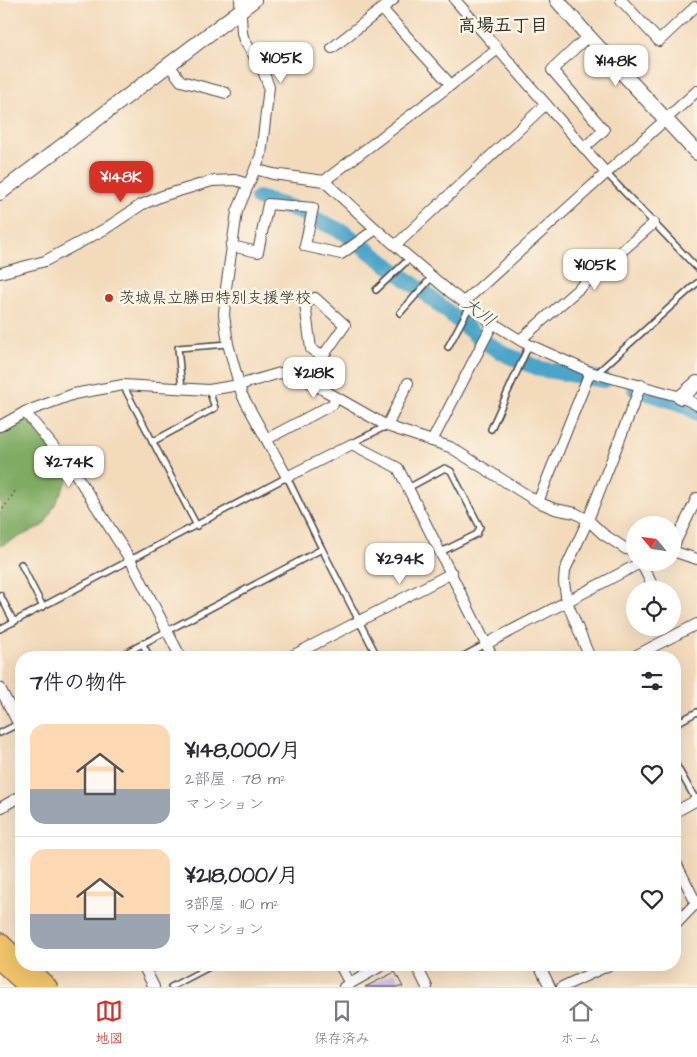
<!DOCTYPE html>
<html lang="ja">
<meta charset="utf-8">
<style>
:root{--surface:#fff;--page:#f7f7f7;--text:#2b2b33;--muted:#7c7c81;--line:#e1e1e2;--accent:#d93025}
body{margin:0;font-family:"Architects Daughter","Klee One",sans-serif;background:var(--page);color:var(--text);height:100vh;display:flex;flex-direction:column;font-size:19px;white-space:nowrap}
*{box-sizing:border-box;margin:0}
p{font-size:16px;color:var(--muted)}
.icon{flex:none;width:28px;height:28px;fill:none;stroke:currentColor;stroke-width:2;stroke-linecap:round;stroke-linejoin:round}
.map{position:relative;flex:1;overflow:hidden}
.details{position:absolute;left:15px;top:651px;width:666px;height:320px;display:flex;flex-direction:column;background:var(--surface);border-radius:20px;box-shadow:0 5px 20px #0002}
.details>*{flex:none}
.needle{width:32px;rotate:299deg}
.buttons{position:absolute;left:626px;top:516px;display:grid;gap:10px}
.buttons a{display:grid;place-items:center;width:55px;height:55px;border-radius:50%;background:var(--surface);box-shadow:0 5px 20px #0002;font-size:25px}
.price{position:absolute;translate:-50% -42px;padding:0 11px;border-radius:10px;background:#fff;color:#222;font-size:16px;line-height:32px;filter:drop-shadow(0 1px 2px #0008)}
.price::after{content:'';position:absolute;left:50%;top:30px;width:15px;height:11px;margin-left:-8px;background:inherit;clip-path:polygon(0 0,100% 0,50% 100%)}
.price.selected{background:var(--accent);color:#fff}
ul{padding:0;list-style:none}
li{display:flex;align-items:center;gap:15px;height:125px;padding:0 15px}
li+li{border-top:1px solid var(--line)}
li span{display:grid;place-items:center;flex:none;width:140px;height:100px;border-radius:15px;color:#555}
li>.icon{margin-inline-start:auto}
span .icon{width:60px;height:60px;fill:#fffc;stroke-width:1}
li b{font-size:21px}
h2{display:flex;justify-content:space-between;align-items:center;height:60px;padding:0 15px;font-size:21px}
.menu{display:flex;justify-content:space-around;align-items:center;height:70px;border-top:1px solid var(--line);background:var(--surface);font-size:14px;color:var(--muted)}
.menu a{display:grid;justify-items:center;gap:2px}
.menu .selected{color:var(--accent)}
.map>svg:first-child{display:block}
</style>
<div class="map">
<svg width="697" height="987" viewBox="0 0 697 987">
<rect width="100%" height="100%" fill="#fcf5e5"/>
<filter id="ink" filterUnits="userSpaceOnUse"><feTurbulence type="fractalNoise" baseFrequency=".02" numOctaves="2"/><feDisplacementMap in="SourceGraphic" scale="10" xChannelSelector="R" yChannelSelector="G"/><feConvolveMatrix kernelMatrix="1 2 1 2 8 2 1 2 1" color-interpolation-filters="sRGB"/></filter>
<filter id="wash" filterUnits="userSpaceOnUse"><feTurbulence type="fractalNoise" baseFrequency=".0096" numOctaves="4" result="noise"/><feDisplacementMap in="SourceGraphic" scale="20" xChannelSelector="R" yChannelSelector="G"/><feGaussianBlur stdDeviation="1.12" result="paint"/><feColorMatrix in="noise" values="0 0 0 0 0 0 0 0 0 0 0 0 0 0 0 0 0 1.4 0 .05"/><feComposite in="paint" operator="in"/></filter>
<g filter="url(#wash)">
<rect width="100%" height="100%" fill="#f3dabb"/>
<path fill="#7fab63" stroke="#556b47" d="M30,418L69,478L44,525L0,546V435Z"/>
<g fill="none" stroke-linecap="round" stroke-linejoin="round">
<g stroke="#4ca5c9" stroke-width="16">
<path d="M258,198L292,208L345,233L425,293L484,342L509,356L541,369L604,380"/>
<path d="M635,389L682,404L697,413"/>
</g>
</g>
<g id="blocks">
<path fill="#b9a4ee" d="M395,972L403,987H365Z"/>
</g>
</g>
<g filter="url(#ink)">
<use href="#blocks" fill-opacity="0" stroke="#494541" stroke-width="1"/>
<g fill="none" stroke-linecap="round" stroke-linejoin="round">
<defs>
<g id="service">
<path d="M606,173L697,268"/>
<path d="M376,290L410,258"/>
<path d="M400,313L432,277"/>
<path d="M448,347L470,306"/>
<path d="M597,373L697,283"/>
<path d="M123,385L197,526"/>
<path d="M182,389L178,348L228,344"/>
<path d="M491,429L529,345"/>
<path d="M152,442L215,408L209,390"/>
<path d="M352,443L387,426"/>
<path d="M408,488L445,468L451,471L480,527L477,534L441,552"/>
<path d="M21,564L43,607"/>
<path d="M0,595L14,622"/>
<path d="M0,629L287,477L322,549L378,658"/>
<path d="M142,643L150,658"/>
<path d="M116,658L322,549"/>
<path d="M460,658L486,644"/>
<path d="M13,712L21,708"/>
<path d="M675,724L697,712"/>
<path d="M0,733L18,724"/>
<path d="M675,763L696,800"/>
<path d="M171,987L213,965"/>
</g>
<g id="minor">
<path d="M240,0L242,33L244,40L262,68L269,87L261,155L237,212L226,288L224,315L228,344L242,395L287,477L352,444L398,468L493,658"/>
<path d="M455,0L606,173"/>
<path d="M621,0L659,41L695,7"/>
<path d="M382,9L451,85"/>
<path d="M332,48L393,0"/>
<path d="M169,65L181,81L226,93"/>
<path d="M584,148L604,130L552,70L588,36"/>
<path d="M255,169L273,174L324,181L376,229L450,292L488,320L523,342L590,372L681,397L697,405"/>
<path d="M324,181L498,49"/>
<path d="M396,245L546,104"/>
<path d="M231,246L258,252L268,204L313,208L305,246L341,254L376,229"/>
<path d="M0,273L45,261L105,229L141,205L162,196L212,181L235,180L248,184"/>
<path d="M465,301L697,91"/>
<path d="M520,340L654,223"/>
<path d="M306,380L345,325L315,298L305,304L311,349L323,357"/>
<path d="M25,412L74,394L123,385L209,390L239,385L280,373L306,380L387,426L450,447L538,502L555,509L575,513L588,520L603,534L626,549L635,550"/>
<path d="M0,426L25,412L75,473L131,561L181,658"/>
<path d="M387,426L408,383"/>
<path d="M267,439L333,404L336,397"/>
<path d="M432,441L493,323"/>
<path d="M538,502L590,372"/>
<path d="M672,551L697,559"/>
<path d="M673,551L674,545L697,498"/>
<path d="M641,563L655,590"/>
<path d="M486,644L642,562"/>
<path d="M288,658L452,573"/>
<path d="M590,658L567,602L564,582L565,570L588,520L641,385"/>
<path d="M631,658L697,624"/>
<path d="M0,688L21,729"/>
<path d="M0,808L21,796"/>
<path d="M675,812L697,800"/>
<path d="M675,861L697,905"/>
<path d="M675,925L697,902"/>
<path d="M143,965L154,987"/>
<path d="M340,965L350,984"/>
<path d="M416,965L427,987"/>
<path d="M539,965L550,987"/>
<path d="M344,987L383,965"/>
<path d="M562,987L609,965"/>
</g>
<g id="tertiary">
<path d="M557,0L588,36L697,153"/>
<path d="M0,193L254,0"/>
<path d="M681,397L697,383"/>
</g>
<g id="trunk">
<path d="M0,942L21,962"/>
<path d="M0,961L28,987"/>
<path d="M25,965L48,987"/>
</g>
</defs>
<use href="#service" stroke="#494541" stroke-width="8"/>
<use href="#minor" stroke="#494541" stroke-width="12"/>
<use href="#tertiary" stroke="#494541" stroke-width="16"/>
<use href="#trunk" stroke="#494541" stroke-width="20"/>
<path stroke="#494541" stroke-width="2" stroke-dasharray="1 4" stroke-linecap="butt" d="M0,513L16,490"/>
<use href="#service" stroke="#fff" stroke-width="5"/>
<use href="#minor" stroke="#fff" stroke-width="10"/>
<use href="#tertiary" stroke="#fff" stroke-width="14"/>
<use href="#trunk" stroke="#f1c36a" stroke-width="18"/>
</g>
</g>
<circle fill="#c8321e" stroke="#fcf5e5" stroke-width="2" cx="109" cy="298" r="5"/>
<g text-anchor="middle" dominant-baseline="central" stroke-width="5" stroke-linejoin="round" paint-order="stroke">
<g font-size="16" fill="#2b2b2b" stroke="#fcf5e5" text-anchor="start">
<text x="119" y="298">茨城県立勝田特別支援学校</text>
</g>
<g font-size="18" font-weight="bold" fill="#2b2b2b" stroke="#fcf5e5">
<text x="503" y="25">高場五丁目</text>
</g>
<g font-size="18" font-style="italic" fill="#385c6a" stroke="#fcf5e5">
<text transform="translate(479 312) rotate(37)">大川</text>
</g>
</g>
</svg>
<div class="buttons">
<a><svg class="needle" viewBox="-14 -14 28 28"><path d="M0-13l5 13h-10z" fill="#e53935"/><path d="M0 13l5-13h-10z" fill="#7c7c81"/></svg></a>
<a><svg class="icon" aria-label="locate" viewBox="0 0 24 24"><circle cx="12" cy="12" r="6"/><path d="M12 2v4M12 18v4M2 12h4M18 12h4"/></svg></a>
</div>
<b class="price" style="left:281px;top:84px">¥105K</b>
<b class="price" style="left:616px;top:87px">¥148K</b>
<b class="price selected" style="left:121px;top:203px">¥148K</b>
<b class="price" style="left:595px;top:291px">¥105K</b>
<b class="price" style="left:314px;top:399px">¥218K</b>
<b class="price" style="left:69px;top:488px">¥274K</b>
<b class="price" style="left:400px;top:585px">¥294K</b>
<section class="details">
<h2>7件の物件<svg class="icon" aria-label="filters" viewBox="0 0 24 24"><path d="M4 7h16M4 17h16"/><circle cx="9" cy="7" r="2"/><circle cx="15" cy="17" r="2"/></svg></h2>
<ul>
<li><span style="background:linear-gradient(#ffd9b3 65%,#9aa5b1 0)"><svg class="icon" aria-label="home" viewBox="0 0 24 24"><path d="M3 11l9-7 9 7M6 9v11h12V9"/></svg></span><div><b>¥148,000/月</b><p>2部屋 · 78 m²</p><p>マンション</p></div><svg class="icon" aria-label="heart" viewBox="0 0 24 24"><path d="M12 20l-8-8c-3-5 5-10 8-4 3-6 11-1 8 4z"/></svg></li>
<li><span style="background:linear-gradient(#ffd9b3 65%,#9aa5b1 0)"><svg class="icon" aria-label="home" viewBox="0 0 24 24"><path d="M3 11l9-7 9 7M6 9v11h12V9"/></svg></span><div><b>¥218,000/月</b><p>3部屋 · 110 m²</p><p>マンション</p></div><svg class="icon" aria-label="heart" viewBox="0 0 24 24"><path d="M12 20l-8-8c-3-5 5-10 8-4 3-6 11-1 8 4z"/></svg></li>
</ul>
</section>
</div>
<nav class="menu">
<a class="selected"><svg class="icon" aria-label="map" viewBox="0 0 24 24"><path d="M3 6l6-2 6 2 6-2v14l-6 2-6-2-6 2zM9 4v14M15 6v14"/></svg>地図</a>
<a><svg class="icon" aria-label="saved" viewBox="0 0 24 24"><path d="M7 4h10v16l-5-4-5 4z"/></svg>保存済み</a>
<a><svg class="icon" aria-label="home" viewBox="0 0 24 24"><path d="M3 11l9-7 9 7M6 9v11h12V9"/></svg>ホーム</a>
</nav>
